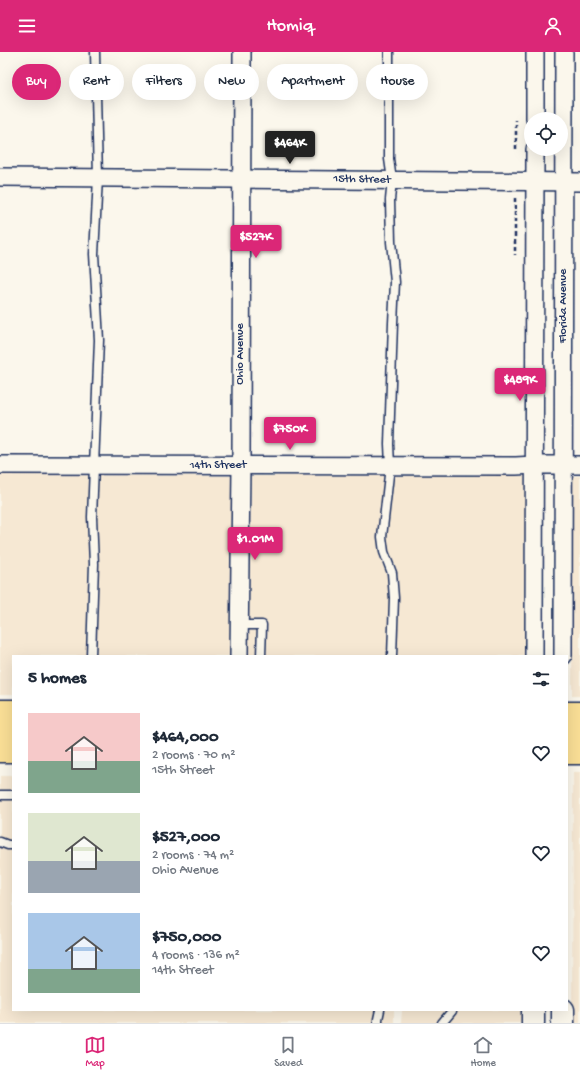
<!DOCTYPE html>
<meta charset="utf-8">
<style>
:root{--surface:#fff;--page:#f6f6f7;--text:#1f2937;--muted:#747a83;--line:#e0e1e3;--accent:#db2777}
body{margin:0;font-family:"Gochi Hand",sans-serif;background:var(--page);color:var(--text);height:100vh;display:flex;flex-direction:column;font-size:15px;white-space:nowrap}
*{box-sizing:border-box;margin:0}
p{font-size:13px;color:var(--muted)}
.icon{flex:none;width:22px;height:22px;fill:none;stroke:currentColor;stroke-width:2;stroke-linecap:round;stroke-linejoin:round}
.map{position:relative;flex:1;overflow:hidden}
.details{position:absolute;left:12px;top:603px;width:556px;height:356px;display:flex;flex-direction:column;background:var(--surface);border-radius:0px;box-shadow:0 4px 16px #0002}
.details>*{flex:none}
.guide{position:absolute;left:12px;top:12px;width:556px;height:36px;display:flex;gap:8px}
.tools{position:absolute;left:524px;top:60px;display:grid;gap:8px}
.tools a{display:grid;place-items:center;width:44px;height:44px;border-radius:50%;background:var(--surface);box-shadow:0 4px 16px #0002;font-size:20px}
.price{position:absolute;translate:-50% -34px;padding:0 9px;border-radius:4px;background:var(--accent);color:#fff;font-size:13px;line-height:26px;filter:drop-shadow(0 1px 2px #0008)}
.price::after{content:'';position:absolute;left:50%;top:24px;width:12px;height:9px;margin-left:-6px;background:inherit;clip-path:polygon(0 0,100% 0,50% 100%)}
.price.selected{background:#222;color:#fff}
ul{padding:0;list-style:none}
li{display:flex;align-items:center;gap:12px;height:100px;padding:0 16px}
li span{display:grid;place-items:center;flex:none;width:112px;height:80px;border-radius:0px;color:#555}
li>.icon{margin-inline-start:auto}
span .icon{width:48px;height:48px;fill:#fffc;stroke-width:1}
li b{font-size:17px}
h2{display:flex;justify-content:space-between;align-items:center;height:48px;padding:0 16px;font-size:17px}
.pill{padding:0 14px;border-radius:18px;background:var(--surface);box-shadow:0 4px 16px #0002;font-size:14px;line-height:36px}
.pill.selected{background:var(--accent);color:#fff}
header{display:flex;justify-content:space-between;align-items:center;height:52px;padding:0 16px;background:var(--accent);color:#fff;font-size:18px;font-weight:600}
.dock{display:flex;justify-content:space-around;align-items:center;height:56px;border-top:1px solid var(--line);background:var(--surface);font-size:11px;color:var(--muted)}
.dock a{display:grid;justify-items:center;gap:2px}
.dock .selected{color:var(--accent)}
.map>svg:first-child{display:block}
</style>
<header><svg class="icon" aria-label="menu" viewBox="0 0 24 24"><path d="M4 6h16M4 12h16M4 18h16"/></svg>Homiq<svg class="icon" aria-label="person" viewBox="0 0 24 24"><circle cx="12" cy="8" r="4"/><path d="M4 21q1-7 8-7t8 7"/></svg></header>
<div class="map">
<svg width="580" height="971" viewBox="0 0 580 971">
<rect width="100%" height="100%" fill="#fbf7ec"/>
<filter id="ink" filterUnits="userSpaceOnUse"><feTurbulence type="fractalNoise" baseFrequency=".025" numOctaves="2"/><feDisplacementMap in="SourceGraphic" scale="8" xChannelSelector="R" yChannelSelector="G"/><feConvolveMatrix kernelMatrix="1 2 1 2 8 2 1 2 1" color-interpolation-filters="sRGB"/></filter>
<g filter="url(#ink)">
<g fill="#f6e8d3">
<path d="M0,423L232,424L230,604H13V642H0Z"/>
<path d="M251,424H525V604H248Z"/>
<path d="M573,424H580V644H572Z"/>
<path d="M573,720H580V971H572Z"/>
<path d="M0,724H13V958H394V971H0Z"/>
<path d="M402,958H523V971H401Z"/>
</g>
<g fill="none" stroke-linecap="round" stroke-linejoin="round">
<defs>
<g id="service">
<path d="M389,0V107L392,128L390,148L391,190L395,230L393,271L389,392L390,414L382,485L384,500L392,521L394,546L392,604"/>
<path d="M240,573H262L261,604"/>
<path d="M91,604L94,512L92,465L99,288L94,202L98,126L95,0"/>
<path d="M0,743H13"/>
<path d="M0,790L8,793H13"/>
<path d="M378,971V967L380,958"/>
<path d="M442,971L452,959"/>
</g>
<g id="minor">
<path d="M535,67V0"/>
<path d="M0,125L580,130"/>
<path d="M0,413L516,414L534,413H580"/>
<path d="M239,604L241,414L242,0"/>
<path d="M534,604L535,97"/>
<path d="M563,604L564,0"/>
</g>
<g id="secondary">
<path d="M533,958V971"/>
<path d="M563,971V958"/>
</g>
<g id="trunk">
<path d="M0,659H13"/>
<path d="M567,661H580"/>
<path d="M0,679H13"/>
<path d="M567,683L573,681H580"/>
<path d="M0,699H13"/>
<path d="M567,701H580"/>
</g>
</defs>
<use href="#service" stroke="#1b2f5e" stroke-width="11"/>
<use href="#minor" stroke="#1b2f5e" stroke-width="20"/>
<use href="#secondary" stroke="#1b2f5e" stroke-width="25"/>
<use href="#trunk" stroke="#1b2f5e" stroke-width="25"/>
<g stroke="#1b2f5e" stroke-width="2.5" stroke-dasharray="4 3" stroke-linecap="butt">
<path d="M516,97V68"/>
<path d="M515,146V203"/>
</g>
<use href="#service" stroke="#fbf7ec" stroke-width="8"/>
<use href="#minor" stroke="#fbf7ec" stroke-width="17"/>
<use href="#secondary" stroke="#fbf7ec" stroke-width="22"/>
<use href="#trunk" stroke="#fadf96" stroke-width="22"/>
</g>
</g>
<g text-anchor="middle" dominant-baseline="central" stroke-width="3.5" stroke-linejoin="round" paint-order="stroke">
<g font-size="12" fill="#1b2f5e" stroke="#fbf7ec">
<text transform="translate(362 128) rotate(1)">15th Street</text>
<text transform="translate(564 254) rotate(-90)">Florida Avenue</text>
<text transform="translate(241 302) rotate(-90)">Ohio Avenue</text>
<text x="218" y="414">14th Street</text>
</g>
</g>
</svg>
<div class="tools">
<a><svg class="icon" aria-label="locate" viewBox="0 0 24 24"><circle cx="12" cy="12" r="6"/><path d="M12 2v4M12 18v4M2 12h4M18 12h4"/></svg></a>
</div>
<b class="price selected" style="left:290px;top:113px">$464K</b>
<b class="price" style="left:256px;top:207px">$527K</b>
<b class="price" style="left:520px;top:350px">$489K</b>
<b class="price" style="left:290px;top:399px">$750K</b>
<b class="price" style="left:255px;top:509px">$1.01M</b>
<div class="guide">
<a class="pill selected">Buy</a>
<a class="pill">Rent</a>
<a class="pill">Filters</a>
<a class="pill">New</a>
<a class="pill">Apartment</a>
<a class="pill">House</a>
</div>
<section class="details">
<h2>5 homes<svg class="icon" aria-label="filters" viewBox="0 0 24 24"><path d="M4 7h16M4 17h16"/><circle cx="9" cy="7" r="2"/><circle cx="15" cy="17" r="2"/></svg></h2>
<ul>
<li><span style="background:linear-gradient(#f6c9c9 60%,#7fa58c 0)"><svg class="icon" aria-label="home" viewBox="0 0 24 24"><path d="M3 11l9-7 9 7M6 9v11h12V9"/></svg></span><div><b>$464,000</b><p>2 rooms · 70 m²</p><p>15th Street</p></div><svg class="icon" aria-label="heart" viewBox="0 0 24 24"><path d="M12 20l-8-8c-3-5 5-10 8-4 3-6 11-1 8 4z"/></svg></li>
<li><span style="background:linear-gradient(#dfe7d0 60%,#9aa5b1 0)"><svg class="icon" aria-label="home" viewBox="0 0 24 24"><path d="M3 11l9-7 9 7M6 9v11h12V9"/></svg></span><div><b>$527,000</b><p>2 rooms · 74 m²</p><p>Ohio Avenue</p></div><svg class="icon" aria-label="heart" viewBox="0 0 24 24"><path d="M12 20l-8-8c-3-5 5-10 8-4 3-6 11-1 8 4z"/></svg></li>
<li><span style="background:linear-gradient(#a9c7e8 70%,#7fa58c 0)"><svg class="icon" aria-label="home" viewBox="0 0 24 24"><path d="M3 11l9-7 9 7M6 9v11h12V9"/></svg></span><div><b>$750,000</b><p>4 rooms · 136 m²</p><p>14th Street</p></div><svg class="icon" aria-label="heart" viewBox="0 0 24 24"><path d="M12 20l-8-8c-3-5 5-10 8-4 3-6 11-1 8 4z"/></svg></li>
</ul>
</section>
</div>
<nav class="dock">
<a class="selected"><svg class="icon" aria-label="map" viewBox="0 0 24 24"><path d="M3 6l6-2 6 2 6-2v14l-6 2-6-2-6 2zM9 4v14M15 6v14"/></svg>Map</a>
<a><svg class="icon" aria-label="saved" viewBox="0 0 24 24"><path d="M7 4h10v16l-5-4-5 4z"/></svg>Saved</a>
<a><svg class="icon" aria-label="home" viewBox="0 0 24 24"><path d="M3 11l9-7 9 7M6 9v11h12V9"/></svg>Home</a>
</nav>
